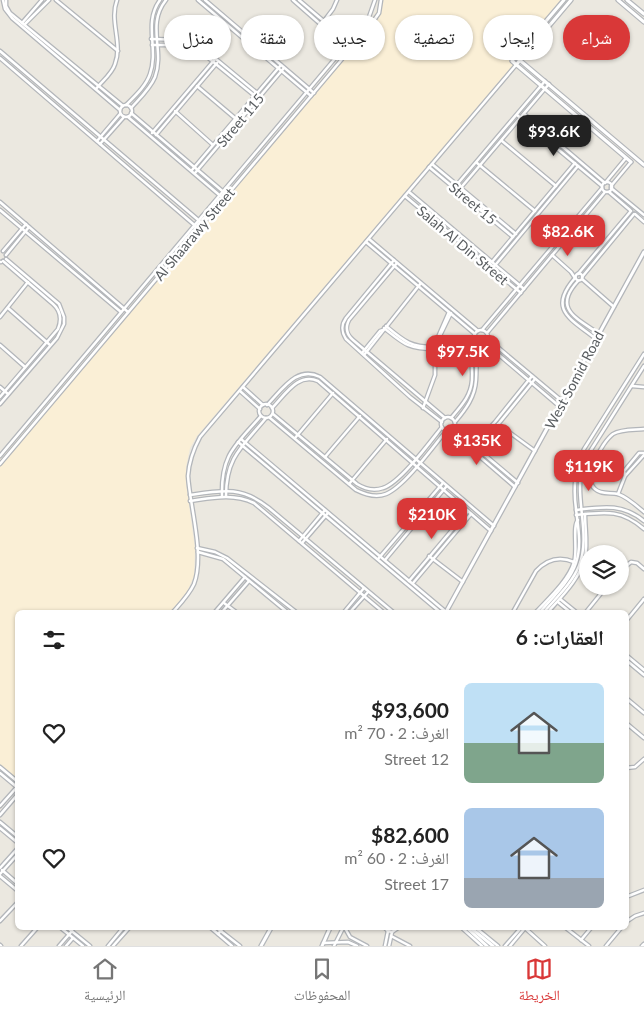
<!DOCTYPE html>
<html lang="ar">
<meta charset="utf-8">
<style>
:root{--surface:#fff;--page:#f2f2f2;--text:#222;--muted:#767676;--line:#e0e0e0;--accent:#d93838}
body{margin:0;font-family:Lato,"Noto Naskh Arabic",sans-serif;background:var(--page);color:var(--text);direction:rtl;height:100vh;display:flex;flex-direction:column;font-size:19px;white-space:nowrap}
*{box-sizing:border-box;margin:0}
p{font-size:16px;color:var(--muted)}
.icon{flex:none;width:28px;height:28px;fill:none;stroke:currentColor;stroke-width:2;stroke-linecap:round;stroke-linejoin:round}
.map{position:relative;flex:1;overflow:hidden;direction:ltr}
.details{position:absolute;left:15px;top:610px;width:614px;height:320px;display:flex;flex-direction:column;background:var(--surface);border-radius:8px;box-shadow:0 1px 4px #0004;direction:rtl}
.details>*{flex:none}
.top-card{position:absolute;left:15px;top:15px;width:615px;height:45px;direction:rtl;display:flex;gap:10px}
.fabs{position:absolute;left:579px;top:545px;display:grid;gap:10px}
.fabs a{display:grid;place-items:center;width:50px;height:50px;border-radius:50%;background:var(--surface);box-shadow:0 1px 4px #0004;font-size:25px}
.price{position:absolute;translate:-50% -42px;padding:0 11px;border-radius:10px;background:var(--accent);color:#fff;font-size:16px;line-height:32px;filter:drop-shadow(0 1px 2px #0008)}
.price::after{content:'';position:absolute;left:50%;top:30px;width:15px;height:11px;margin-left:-8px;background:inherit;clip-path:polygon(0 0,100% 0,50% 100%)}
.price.on{background:#222;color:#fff}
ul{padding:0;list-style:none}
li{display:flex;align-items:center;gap:15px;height:125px;padding:0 25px}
li span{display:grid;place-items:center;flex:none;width:140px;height:100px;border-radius:8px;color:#555}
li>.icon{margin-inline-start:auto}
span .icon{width:60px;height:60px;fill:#fffc;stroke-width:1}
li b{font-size:21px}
h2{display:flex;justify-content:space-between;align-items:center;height:60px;padding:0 25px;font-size:21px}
.tag{padding:0 18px;border-radius:22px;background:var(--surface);box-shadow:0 1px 4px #0004;font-size:18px;line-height:45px}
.tag.on{background:var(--accent);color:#fff}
.tab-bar{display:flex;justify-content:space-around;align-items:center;height:70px;border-top:1px solid var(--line);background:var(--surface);font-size:14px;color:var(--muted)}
.tab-bar a{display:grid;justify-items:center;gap:2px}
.tab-bar .on{color:var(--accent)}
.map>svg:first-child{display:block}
</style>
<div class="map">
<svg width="644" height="946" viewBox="0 0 644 946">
<rect width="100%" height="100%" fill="#ebe8e0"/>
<path fill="#faefd6" d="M379,0H566L518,60L197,436L190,448L186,467V483L195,549L194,576L187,592L170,612H18L17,784L0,769V460L352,44L373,18L377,9Z"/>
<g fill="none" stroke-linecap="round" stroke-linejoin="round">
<defs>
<g id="minor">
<path d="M3,0L5,9L12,18L120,110"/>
<path d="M6,0V6L10,13L123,106"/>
<path d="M56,0L118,51"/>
<path d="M198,0L311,96"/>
<path d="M205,0L314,93"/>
<path d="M293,0L350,50"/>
<path d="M299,0L353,46"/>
<path d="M324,21L333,9L337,0"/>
<path d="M22,23L42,0"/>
<path d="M25,24L49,0"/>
<path d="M151,39L185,40L199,45L257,93"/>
<path d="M152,45H184L195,47L255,96"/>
<path d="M0,51L203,224"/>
<path d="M0,58L199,229"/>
<path d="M197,86L236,119"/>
<path d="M96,89C102,81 112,74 115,64C123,43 109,21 117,0"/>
<path d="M126,105C135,96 146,86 150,74C159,49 143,23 160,0"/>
<circle cx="126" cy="111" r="6"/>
<path d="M131,108C139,99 150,89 155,77C165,50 146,25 166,0"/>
<path d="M175,111L213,145"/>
<path d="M131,113L227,195"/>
<path d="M524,114L605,183"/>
<path d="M517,115L602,186"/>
<path d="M128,117L224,199"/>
<path d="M152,133L216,58"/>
<path d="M156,135L217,63"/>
<path d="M97,141L120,114"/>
<path d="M502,141L556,186"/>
<path d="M100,144L124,117"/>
<path d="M477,163L535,211"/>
<path d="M432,164L516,234"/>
<path d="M429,167L513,237"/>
<path d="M192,170L281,65"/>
<path d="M195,173L284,68"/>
<path d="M606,182L626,158"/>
<circle cx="607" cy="187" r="5"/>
<path d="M611,186L631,162"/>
<path d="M454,188L545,81"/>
<path d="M611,188L644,215"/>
<path d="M458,191L549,84"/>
<path d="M409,192L524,289"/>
<path d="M609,192L630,210"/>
<path d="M405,196L521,293"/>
<path d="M0,202L128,312"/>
<path d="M0,210L121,312"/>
<path d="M635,214L644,222"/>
<path d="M369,239L478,331"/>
<path d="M366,242L475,334"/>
<path d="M3,251L26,224"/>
<path d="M6,255L29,227"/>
<path d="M552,255L571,272L575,278"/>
<path d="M394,260L346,318C341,325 341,331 346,339L410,397L442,422"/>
<path d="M0,262H1"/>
<path d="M492,262L575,163"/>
<path d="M397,263L349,320C345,328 346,334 353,340L445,418"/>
<path d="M492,269L578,166"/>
<circle cx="579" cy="277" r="3.5"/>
<path d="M578,274L631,211"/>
<path d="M582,277L634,214"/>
<path d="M575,278C547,310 571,319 596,339"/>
<path d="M582,279L614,307"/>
<path d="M578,281C552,309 577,318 599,334"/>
<path d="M8,308L50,345"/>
<path d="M0,317L28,282"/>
<path d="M386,326C404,341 410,347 434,347"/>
<path d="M384,328C404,344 408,349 435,349"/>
<circle cx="481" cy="337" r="7"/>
<path d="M482,330L602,188"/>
<path d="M487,333L605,192"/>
<path d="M488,339L562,401"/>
<path d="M485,343L559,406"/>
<path d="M0,345L25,367"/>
<path d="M435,346L451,313"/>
<path d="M362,353L380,331L383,330"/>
<path d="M364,355L421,283"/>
<path d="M632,386L644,387"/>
<path d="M0,387L8,394"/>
<path d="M243,387L263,405"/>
<path d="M240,391L260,409"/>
<path d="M0,397L58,329C62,319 61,311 53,304L3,261"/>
<path d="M0,404L57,338L64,324V317L59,304L6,259"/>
<circle cx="266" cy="411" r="7"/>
<path d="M267,405C282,390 297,365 320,377L494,526"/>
<path d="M272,408C285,395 298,372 318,381L491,531"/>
<path d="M423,408L435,375V344L449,312"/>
<path d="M273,414L357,484C365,489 374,491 383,488C400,483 430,442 442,427"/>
<circle cx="448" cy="424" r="7"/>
<path d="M270,418L356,490C366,495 376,498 386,494C404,487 433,447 446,431"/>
<path d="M451,418C461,406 471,396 472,380C473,365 469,357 475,341"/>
<path d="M455,422C466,409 475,397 476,380C477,367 475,357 480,345"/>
<path d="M498,424L535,451"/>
<path d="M454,429L518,483"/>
<path d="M644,429C635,430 621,429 613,434C602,442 582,478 595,489C601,495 611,492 618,494C627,497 637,506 644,512"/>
<path d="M450,431L515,487"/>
<path d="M295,438L333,393"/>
<path d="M241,439L446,612"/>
<path d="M238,442L440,612"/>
<path d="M474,445L495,422L532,376"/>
<path d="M478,449L535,379"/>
<path d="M0,456L365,23L369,17L375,0"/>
<path d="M325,457L360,416"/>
<path d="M0,464L370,26L379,13L381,0"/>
<path d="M625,476L624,471L639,453H644"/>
<path d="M349,484L387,439"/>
<path d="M618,494L625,476L644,455"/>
<path d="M190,495C223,490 242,486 269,508L393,612"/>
<path d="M222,496C221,454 235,446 261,416"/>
<path d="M226,496C226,457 242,447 266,418"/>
<path d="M190,501C212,498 233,493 254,503L383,612"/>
<path d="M576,510C602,507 622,503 644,521"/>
<path d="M576,515C605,512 621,509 644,529"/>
<path d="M299,541L325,510"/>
<path d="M302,543L328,513"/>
<path d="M197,548L215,552L227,558L296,612"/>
<path d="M198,552L223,559L287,612"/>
<path d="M429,556L463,582"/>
<path d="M378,559L443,483"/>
<path d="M385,560L446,487"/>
<path d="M620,571L631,562L637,563L644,569"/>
<path d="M409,581L468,511"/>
<path d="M413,583L471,514"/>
<path d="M560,599L576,612"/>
<path d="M558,602L570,612"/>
<path d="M224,603L236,612"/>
<path d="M173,612C180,604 189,595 194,584C205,555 190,507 188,476C189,461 193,450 200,437L516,65"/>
<path d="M215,612L245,577"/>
<path d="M222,612L249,581"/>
<path d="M344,612L364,588"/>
<path d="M350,612L368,592"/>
<path d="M513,612L536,571C547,559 560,556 574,562"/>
<path d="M536,612C548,599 569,580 574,562C578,551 572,526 578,520"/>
<path d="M540,612C552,598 570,581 576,563C582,545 578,527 576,509C573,486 575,471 584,449L644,354"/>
<path d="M544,612C556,598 572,583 579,566C592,533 572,495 584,461L644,366"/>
<path d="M548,612C562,596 580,579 585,557C588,544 585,528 585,514"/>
<path d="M586,612L607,586"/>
<path d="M626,621L644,599"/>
<path d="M626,655L644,670"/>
<path d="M626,660L644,675"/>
<path d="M626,698L644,713"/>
<path d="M626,723L644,738"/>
<path d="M0,767L18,782"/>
<path d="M626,768L635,767L644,759"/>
<path d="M0,773L18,788"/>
<path d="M0,806L18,786"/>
<path d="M0,815L18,794"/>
<path d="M0,822L18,837"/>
<path d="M0,828L18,843"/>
<path d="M0,868L18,848"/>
<path d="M2,870L18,884"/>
<path d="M0,874L18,854"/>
<path d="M0,876L18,891"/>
<path d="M626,897L644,890"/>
<path d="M0,921L18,902"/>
<path d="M626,922L635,916L644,913"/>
<path d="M61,928L83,946"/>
<path d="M68,928L90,946"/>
<path d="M211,928L232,946"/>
<path d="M217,928L240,946"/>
<path d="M345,928L350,937L367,946"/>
<path d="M385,928L388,931L392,932L398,928"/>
<path d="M462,928L482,946"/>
<path d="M476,928L498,946"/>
<path d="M525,928L545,946"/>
<path d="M566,928L589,946"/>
<path d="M218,934L223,928"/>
<path d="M391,936L410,946"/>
<path d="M581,940L591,928"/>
<path d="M323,943L348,942L357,946"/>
<path d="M0,945L1,946"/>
<path d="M21,946L37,928"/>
<path d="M59,946L72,931"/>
<path d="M66,946L73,938"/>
<path d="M108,946L123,928"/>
<path d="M113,946L129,928"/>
<path d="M334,946L343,928"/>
<path d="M385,946L388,931"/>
<path d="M389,946L392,932"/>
<path d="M505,946L521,928"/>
<path d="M510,946L525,928"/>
<path d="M606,946L621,928"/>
<path d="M642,946L644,944"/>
</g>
<g id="tertiary">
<path d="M564,0L512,61L631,162"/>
<path d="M618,0L644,22"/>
<path d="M627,0L644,14"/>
<path d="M516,57L644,165"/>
<path d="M516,65L571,0"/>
<path d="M446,612L644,252"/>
<path d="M467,928L487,946"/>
<path d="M471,928L493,946"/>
<path d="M261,946L271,928"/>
<path d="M322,946L330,928"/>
</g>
</defs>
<use href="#minor" stroke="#b3b6ba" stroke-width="5"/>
<use href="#tertiary" stroke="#b3b6ba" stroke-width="5.5"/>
<use href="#minor" stroke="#fff" stroke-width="2.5"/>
<use href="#tertiary" stroke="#fff" stroke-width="3"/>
</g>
<g text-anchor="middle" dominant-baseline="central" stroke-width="5" stroke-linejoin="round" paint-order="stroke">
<g font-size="14" fill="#595d60" stroke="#fff">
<text transform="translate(240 120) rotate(-50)">Street 115</text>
<text transform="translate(473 203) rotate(40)">Street 15</text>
<text transform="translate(194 234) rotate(-50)">Al Shaarawy Street</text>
<text transform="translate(463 245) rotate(40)">Salah Al Din Street</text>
<text transform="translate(574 380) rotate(-62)">West Somid Road</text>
</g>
</g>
</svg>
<div class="fabs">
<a><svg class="icon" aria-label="layers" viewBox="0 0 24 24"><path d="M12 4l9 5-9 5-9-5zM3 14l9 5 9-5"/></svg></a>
</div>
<b class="price on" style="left:554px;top:157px">$93.6K</b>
<b class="price" style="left:568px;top:257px">$82.6K</b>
<b class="price" style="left:463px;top:377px">$97.5K</b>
<b class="price" style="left:477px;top:466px">$135K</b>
<b class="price" style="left:589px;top:492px">$119K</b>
<b class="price" style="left:432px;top:540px">$210K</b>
<div class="top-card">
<a class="tag on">شراء</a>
<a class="tag">إيجار</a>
<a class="tag">تصفية</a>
<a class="tag">جديد</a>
<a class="tag">شقة</a>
<a class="tag">منزل</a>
</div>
<section class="details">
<h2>العقارات: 6<svg class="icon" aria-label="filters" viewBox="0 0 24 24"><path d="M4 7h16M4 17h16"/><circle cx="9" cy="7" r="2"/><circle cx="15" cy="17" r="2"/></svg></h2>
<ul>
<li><span style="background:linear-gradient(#bfe0f5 60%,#7fa58c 0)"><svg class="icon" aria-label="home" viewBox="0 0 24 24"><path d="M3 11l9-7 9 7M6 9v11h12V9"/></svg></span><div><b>$93,600</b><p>الغرف: 2 · 70 m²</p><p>Street 12</p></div><svg class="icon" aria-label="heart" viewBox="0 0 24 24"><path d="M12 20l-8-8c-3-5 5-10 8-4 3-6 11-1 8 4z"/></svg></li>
<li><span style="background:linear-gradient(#a9c7e8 70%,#9aa5b1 0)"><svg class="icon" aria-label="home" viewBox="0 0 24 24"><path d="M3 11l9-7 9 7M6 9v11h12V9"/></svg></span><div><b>$82,600</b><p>الغرف: 2 · 60 m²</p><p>Street 17</p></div><svg class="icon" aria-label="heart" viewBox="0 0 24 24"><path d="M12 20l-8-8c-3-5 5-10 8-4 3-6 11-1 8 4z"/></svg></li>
</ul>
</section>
</div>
<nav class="tab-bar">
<a class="on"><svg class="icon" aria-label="map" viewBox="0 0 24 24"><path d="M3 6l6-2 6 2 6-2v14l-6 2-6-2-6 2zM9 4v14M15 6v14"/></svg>الخريطة</a>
<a><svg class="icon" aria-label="saved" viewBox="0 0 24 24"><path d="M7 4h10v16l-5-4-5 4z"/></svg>المحفوظات</a>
<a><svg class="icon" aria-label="home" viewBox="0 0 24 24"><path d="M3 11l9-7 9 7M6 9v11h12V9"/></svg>الرئيسية</a>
</nav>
